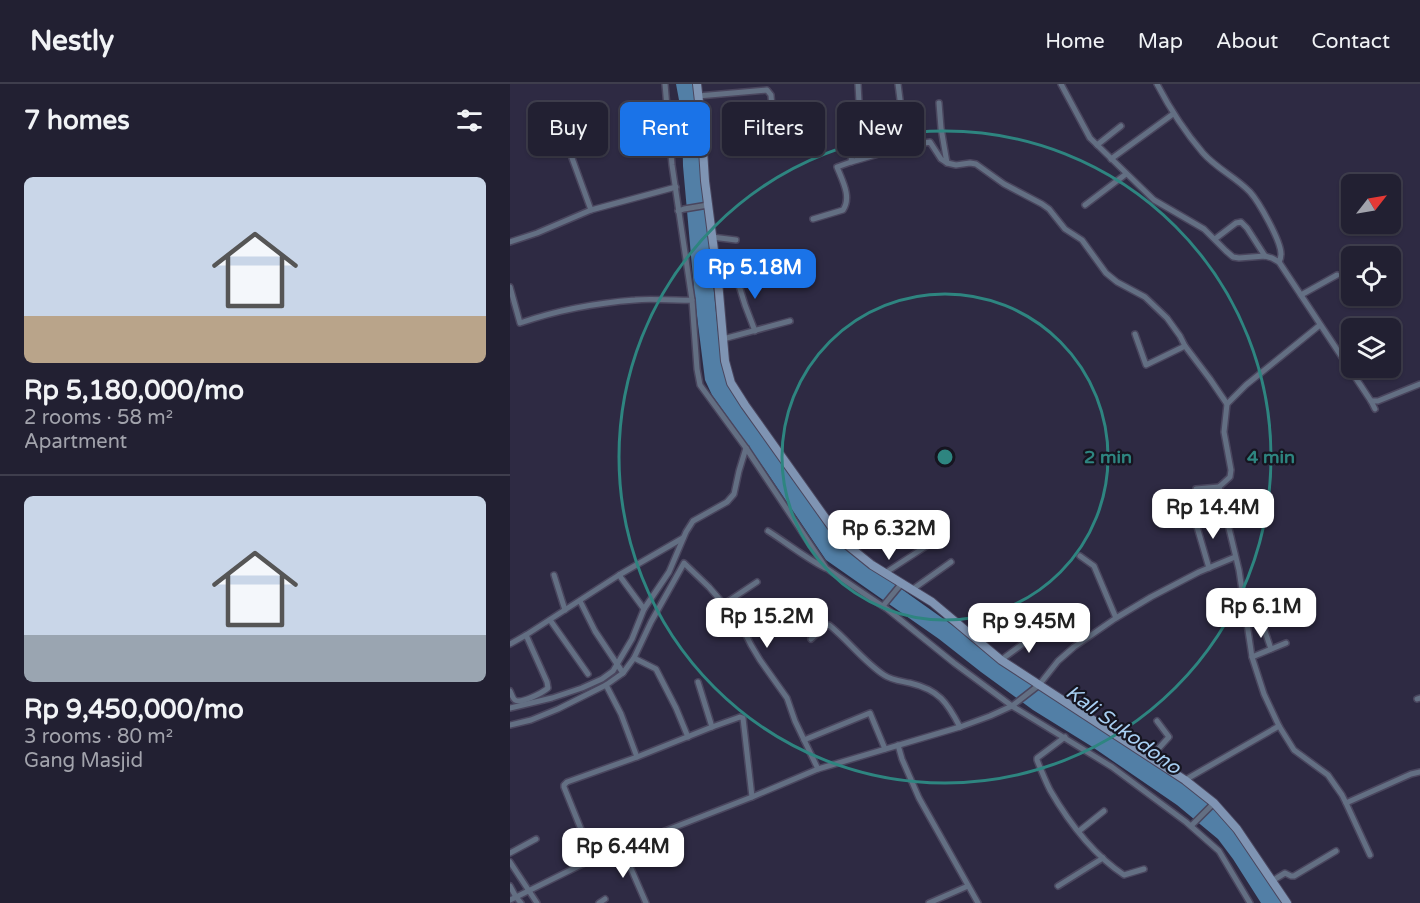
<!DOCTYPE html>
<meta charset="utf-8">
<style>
:root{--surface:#222032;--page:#2e2d3e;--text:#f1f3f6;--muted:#a2a3ac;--line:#3f3e4d;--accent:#1a73e8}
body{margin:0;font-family:"Varela Round",sans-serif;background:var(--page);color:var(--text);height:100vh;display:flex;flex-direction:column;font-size:22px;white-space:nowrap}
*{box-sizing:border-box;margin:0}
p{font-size:20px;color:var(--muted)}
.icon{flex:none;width:33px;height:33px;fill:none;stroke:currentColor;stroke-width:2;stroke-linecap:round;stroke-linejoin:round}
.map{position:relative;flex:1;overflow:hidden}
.drawer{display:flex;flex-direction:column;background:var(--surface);width:510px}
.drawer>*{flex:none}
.banner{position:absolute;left:18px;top:18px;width:570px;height:54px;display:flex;gap:12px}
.needle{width:39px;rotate:59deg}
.buttons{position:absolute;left:831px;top:90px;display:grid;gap:12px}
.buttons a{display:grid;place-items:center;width:60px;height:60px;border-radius:9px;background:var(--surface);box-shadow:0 2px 4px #0004,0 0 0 2px var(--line);font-size:30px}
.price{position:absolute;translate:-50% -51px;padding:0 14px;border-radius:12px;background:#fff;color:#222;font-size:20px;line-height:39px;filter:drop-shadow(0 2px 3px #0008)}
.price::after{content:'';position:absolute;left:50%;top:36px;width:18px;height:14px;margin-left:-9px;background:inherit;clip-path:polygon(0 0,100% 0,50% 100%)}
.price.on{background:var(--accent);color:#fff}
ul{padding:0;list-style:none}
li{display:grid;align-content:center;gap:12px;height:318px;padding:0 24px}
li+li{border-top:2px solid var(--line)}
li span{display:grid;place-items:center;height:186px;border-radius:9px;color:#555}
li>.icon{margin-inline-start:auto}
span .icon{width:108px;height:108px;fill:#fffc;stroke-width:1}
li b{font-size:26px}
h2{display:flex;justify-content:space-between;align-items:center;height:72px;padding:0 24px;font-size:26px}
.tag{padding:0 21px;border-radius:9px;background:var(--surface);box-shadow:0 2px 4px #0004,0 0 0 2px var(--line);font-size:21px;line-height:54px}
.tag.on{background:var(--accent);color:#fff}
header{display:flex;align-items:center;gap:36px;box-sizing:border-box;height:84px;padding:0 30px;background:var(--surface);border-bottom:2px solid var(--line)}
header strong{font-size:28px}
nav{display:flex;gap:33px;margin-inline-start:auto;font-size:21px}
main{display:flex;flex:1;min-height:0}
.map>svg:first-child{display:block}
</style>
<header>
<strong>Nestly</strong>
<nav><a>Home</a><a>Map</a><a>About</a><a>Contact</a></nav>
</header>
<main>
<section class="drawer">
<h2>7 homes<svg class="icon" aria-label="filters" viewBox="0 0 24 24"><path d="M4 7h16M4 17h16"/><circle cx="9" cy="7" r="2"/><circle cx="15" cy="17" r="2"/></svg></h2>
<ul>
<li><span style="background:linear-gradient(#c9d6e8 75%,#b9a48a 0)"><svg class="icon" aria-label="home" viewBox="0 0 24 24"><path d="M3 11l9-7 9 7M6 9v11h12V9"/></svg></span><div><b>Rp 5,180,000/mo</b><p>2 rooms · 58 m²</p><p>Apartment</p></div></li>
<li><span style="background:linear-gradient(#c9d6e8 75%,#9aa5b1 0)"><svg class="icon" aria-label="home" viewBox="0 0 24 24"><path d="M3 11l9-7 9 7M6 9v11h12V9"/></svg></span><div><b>Rp 9,450,000/mo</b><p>3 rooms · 80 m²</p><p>Gang Masjid</p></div></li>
</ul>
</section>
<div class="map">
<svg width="910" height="819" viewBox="0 0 910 819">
<rect width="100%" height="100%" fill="#2e2a43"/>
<path fill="#527fa6" d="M166,0H186L193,100L208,248L213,280L218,297L332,460L366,487L452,548L688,709L719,738L775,819H751L723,775L708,755L667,721L581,662L523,626L471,588L429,555L316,476L256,387L202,311L195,296L185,216L173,82L172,32Z"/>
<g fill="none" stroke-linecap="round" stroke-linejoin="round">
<defs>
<g id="street">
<path d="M155,0L162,81L182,216L187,285L190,301L236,364L316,484L377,525L444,579L502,622L602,683L676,738L709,767L740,819"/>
<path d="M388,0L396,62"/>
<path d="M551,0L580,54L644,116L694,145L716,167L723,173L729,174L755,172L762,174L769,178L861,317L865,325"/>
<path d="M647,0C660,25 675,48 693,69C707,85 726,93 740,108C749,118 771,157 771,170C771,172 770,176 769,178"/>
<path d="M188,12L257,6L261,11L262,24"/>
<path d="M429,19L431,44L437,79"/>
<path d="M587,61L611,42"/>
<path d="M601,75L663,30"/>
<path d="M341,78L343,60L350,36L348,0"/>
<path d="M575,121L616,90"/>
<path d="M81,126L166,103"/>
<path d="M168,127L174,125L198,121"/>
<path d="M303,135L333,126C342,113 332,96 327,83L341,78L396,62L420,58L431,75L437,79L446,81L460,79L466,80L494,100L532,120L539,125L555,145L572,156L596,189L607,198L635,213L657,234L670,252L675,262L700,295L717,320"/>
<path d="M202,153L226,156"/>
<path d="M705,155L726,139L731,138L737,144L755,172"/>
<path d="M0,158L27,149L81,126L58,63"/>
<path d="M208,197L224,194L227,195L235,221L245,247"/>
<path d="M0,203L10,239C48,226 85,219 125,216C144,214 163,217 182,216"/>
<path d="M791,211L827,191"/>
<path d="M625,250L636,281L675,262"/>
<path d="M213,255L280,237"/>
<path d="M861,317H868L910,300"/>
<path d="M709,403L720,393L721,386L714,348L717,320L736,301L810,241"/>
<path d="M686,405L709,403L729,486L742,573L754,610L769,642L784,666L818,691L832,711L836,719L901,690L910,688"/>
<path d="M685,436L699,484"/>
<path d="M258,447C277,459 294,473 315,484"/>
<path d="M570,472L584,482L606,534"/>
<path d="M375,489L418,461"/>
<path d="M44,491L55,526"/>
<path d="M109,491L134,525"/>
<path d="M403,505L441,478"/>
<path d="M70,517L85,547L113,589"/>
<path d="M214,520L247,498"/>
<path d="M746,521L761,565"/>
<path d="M373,522L392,499"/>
<path d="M40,536L78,590"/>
<path d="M301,555L315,542L319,541C338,556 353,577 374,591C381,596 391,597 400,599C429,606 437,618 450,643"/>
<path d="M0,560L16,551L109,491L173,454"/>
<path d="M742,573L776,559"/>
<path d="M124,574L146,585L166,624L178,653"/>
<path d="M491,576L533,545"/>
<path d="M188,598L202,643"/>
<path d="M96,601L111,630L127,673"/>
<path d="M0,607C1,609 3,615 5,616C11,620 32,609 38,604L37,598L16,551"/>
<path d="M907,615L910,614"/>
<path d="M0,624L42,614L72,604L92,595L103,587L122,555L134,525L159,488L176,448L183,437L217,418L224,410L229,387L236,364"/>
<path d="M0,641L21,636L48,625L96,601L113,589L124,574L141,538L174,479L199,503L230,539L241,561L250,576L277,614L285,637L308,685"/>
<path d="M555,653L527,674V676C531,686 535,696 540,706C558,737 584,771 614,791L634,785"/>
<path d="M294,656L360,629L375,665"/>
<path d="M388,661L392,675L409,714L468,819"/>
<path d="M640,674L659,653L647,637"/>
<path d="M675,696L769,642"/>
<path d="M836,719L860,771"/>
<path d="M681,742L704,719"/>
<path d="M569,747L594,727"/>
<path d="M112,764L136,819"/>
<path d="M0,769L26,755"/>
<path d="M83,775L54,703V701L57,698L127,673L202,643L230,633L233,634L242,713"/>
<path d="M0,778L27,819"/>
<path d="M762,797L775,789L781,792H784L826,767"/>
<path d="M0,802L6,813L11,819"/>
<path d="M548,802L593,774"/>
<path d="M0,816L83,775L242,713L308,685L450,643L480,632L502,622L529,601L548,577L564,563L606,534L641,513L689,488L725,473"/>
<path d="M89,819L95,815"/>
<path d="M419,819L458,802"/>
</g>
<path id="secondary" d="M187,0L191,35L195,97L208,197L215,277L221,299L235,321L331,456L362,481L422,518L491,576L675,696L704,719L727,745L777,819"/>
</defs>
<use href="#street" stroke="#4a465e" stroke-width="8"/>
<use href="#secondary" stroke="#4a465e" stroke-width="10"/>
<use href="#street" stroke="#636f83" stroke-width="5"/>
<use href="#secondary" stroke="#7f94b3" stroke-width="8"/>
</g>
<g fill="none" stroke="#2e8580" stroke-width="3">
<circle cx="435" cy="373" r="163"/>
<circle cx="435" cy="373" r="326"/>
</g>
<g text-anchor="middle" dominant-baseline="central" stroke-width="4.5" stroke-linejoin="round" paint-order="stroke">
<g font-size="20" font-style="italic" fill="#a8cff2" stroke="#161520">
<text transform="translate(613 646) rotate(36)">Kali Sukodono</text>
</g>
</g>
<circle cx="435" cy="373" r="9" fill="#2e8580" stroke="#161520" stroke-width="3"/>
<g font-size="18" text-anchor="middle" font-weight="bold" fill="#2e8580" stroke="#161520" stroke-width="4.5" stroke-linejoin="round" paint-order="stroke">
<text x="598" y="379">2 min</text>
<text x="761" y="379">4 min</text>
</g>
</svg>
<div class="buttons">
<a><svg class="needle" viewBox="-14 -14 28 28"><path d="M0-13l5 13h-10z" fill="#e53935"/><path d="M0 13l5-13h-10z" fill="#a2a3ac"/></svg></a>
<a><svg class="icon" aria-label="locate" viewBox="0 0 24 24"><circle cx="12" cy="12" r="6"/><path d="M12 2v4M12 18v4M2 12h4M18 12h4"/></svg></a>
<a><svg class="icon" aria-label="layers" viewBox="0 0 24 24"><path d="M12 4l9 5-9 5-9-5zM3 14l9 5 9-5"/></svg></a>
</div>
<b class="price on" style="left:245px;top:216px">Rp 5.18M</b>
<b class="price" style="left:703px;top:456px">Rp 14.4M</b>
<b class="price" style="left:379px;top:477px">Rp 6.32M</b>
<b class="price" style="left:751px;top:555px">Rp 6.1M</b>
<b class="price" style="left:257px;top:565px">Rp 15.2M</b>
<b class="price" style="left:519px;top:570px">Rp 9.45M</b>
<b class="price" style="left:113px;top:795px">Rp 6.44M</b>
<div class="banner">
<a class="tag">Buy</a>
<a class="tag on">Rent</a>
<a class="tag">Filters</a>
<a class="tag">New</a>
</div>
</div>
</main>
